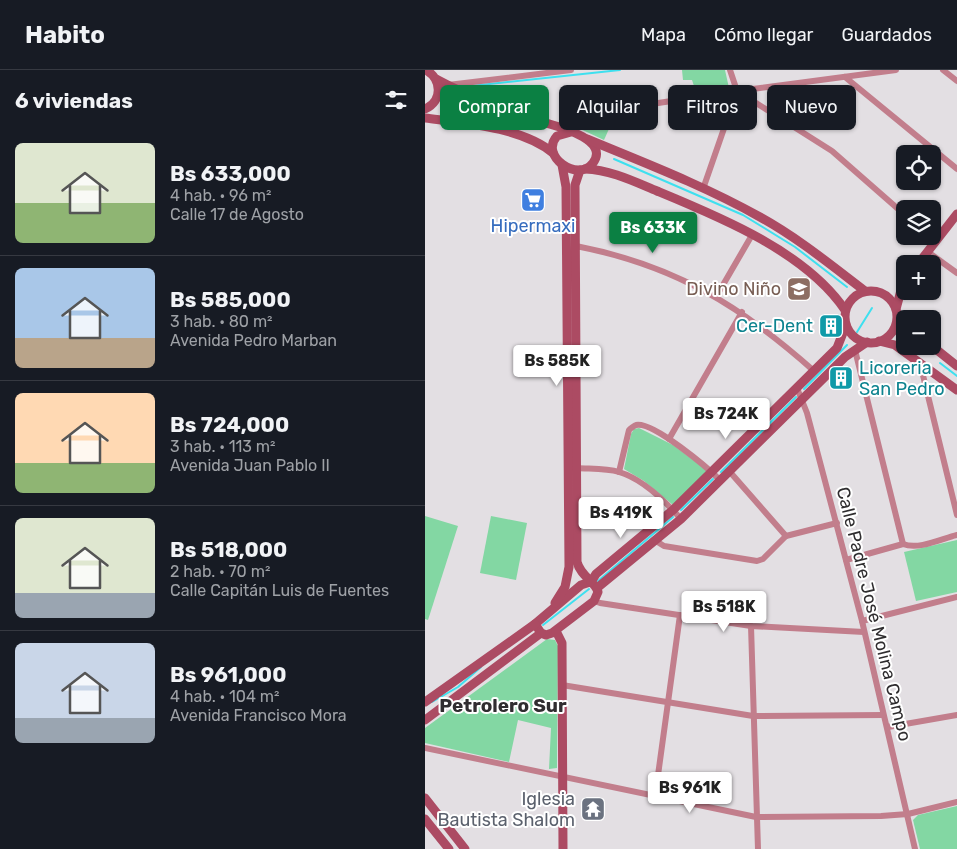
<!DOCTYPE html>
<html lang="es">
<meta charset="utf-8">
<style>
:root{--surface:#171b24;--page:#20242c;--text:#f1f3f6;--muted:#9ea1a6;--line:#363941;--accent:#0b8043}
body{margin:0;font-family:Rubik,sans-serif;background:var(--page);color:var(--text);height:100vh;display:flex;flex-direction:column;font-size:19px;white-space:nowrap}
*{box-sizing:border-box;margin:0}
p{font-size:16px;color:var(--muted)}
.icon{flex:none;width:28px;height:28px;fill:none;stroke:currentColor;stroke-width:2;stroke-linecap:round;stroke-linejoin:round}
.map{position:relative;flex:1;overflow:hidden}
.side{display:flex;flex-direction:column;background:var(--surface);width:425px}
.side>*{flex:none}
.banner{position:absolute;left:15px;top:15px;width:441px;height:45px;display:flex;gap:10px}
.controls{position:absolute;left:471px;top:75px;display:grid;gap:10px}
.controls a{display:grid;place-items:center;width:45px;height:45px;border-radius:8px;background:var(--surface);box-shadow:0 1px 4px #0004;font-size:25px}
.price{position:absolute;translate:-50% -42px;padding:0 11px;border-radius:5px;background:#fff;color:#222;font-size:16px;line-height:32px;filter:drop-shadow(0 1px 2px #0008)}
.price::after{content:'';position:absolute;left:50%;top:30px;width:15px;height:11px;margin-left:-8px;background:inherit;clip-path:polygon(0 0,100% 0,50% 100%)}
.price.on{background:var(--accent);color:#fff}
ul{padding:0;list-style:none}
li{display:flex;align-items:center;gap:15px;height:125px;padding:0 15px}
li+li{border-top:1px solid var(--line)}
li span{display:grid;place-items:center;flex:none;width:140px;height:100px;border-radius:8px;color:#555}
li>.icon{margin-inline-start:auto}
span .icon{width:60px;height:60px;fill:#fffc;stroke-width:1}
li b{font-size:21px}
h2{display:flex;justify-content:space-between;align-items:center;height:60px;padding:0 15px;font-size:21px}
.tag{padding:0 18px;border-radius:8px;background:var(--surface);box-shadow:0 1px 4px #0004;font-size:18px;line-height:45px}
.tag.on{background:var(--accent);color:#fff}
header{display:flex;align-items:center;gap:30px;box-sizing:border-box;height:70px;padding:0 25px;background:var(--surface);border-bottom:1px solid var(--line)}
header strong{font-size:24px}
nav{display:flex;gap:28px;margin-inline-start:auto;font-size:18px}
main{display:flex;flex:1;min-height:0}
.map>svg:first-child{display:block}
</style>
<header>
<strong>Habito</strong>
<nav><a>Mapa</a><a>Cómo llegar</a><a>Guardados</a></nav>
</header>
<main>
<section class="side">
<h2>6 viviendas<svg class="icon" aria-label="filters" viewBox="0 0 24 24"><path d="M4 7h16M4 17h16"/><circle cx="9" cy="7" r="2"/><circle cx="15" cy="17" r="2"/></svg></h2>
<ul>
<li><span style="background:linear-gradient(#dfe7d0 60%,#8fb573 0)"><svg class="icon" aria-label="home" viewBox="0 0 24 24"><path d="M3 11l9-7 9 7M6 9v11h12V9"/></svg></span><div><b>Bs 633,000</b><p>4 hab. · 96 m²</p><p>Calle 17 de Agosto</p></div></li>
<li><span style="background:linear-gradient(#a9c7e8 70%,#b9a48a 0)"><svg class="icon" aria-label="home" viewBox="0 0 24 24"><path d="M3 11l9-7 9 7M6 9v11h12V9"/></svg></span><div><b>Bs 585,000</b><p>3 hab. · 80 m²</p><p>Avenida Pedro Marban</p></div></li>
<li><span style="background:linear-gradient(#ffd9b3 70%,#8fb573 0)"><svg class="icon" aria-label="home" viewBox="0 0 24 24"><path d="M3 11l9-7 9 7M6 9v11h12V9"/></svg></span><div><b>Bs 724,000</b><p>3 hab. · 113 m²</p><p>Avenida Juan Pablo II</p></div></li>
<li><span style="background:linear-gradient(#dfe7d0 75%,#9aa5b1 0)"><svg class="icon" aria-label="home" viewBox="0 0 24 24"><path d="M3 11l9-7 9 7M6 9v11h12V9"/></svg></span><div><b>Bs 518,000</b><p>2 hab. · 70 m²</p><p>Calle Capitán Luis de Fuentes</p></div></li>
<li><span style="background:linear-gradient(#c9d6e8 75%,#9aa5b1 0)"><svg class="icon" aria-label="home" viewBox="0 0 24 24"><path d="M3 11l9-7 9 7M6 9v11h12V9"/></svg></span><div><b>Bs 961,000</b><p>4 hab. · 104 m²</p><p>Avenida Francisco Mora</p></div></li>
</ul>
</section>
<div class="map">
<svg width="532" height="779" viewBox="0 0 532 779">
<rect width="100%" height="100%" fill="#e3dfe3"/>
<g fill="#83d7a3">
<path d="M257,0H300L304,18L271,22L267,10H258Z"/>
<path d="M192,41L179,70L149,56L148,54L151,47Z"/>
<path d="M214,358L248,375L283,401L248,435L219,411L199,399L206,364L209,359Z"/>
<path d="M0,446L33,456L3,550L0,549Z"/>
<path d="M66,446L102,453L91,510L55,503Z"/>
<path d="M532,470V522L491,531L479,482Z"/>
<path d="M122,569L130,570L133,576L132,698L124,699L126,658L93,650L84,692L0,673V658Z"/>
<path d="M532,736V779H495L488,750L493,745Z"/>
</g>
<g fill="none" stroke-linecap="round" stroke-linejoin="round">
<g stroke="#3ee0ef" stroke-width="2">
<path d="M46,16L195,0"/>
<path d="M189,89L318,145L370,177L422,217"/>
<path d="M432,262L447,238"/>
<path d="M515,293L532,306"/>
<path d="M379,319L422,275"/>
<path d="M296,402L371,327"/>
<path d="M256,440L288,409"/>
<path d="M173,511L248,447"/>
<path d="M118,555L164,519"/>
<path d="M7,632L33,617L56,597"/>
</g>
<g stroke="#c27e8c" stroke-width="6">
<path d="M305,0L312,21"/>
<path d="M518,0L532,11"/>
<path d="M420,7L532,99"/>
<path d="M23,15L146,0"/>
<path d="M312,21L407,81L480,145"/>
<path d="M135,58L138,52L148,46L312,21L471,0"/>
<path d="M278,119L312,21"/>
<path d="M151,176C249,195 315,235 389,301"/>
<path d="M503,182L532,203"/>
<path d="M291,227L327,165"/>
<path d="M430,280L478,474"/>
<path d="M495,293L532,445"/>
<path d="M372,318L382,343L437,551L490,779"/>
<path d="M244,369L317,242"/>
<path d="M152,398C165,399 181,398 194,402C218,409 240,431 256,449"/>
<path d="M194,402L204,360C205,359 210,355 211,355C228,351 284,399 296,411"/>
<path d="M305,402L361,466"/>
<path d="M231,471L239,476L332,491L338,489L361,466L412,453"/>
<path d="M421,490L478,474C494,480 516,469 532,465"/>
<path d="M169,531L175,533L326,556L439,562"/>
<path d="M437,551L532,527"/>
<path d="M326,556L333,779"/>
<path d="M137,615L328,646L458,645"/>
<path d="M463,657L532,645"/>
<path d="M0,678L331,747L456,746L483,744L532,732"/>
<path d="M230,727L255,545"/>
</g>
<g stroke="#ac4b63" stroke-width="9">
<path d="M11,9C46,28 83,40 121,53C135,57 185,70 168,93C153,113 114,86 132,66L146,62"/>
<path d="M0,39C18,31 17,9 1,0"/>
<path d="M0,48C39,53 97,57 128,83"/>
<path d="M162,69C220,93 280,116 335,147C373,168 406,195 440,221"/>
<path d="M160,99C186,100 208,111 232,121C295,147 381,182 420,240"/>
<path d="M155,100L150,115L152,492C156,507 170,511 173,522L169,531L127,563L121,565L116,563L110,554L156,515L165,512"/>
<path d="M493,194L532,144"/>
<circle cx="446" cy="247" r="26"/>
<path d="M471,239L478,213"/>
<path d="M454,271L470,275L532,320"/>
<path d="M507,276L532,296"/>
<path d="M166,512L171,504L248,440L412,278L421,255"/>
<path d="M172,518L256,449L420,287L442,272"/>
<path d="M130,533L140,517L144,497L141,117L137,95"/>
<path d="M131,561L137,573L138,779"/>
<path d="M0,632L110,554"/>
<path d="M0,650L116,563"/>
<path d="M0,728L40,779"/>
<path d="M0,749L24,779"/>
</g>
</g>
<defs>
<symbol id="supermarket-square" viewBox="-11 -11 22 22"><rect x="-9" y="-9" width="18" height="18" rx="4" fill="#3f7fe0" stroke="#fff"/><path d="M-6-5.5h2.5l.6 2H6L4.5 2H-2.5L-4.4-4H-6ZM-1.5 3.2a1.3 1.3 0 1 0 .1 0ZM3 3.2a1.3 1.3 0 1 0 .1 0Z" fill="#fff"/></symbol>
<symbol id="school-square" viewBox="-11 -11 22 22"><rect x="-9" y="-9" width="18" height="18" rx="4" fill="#8d6e63" stroke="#fff"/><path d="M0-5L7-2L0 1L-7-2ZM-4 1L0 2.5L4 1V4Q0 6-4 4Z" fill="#fff"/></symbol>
<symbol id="building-square" viewBox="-11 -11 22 22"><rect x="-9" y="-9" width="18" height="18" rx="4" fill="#0f9aa8" stroke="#fff"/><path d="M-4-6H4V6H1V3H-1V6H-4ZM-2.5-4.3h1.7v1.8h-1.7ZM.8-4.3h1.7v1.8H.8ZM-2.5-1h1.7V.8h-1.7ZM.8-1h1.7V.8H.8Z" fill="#fff"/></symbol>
<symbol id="temple-square" viewBox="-11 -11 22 22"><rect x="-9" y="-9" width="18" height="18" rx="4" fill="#6b7280" stroke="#fff"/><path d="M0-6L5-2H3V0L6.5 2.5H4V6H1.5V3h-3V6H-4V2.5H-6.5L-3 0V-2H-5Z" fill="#fff"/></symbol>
</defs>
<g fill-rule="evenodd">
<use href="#supermarket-square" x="94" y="116" width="28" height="28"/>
<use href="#school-square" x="360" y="205" width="28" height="28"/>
<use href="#building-square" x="392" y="242" width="28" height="28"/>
<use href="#building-square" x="402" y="294" width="28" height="28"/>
<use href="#temple-square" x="154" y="725" width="28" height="28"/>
</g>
<g text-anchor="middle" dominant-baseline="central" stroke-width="4" stroke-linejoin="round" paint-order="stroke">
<g font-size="18" fill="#366cbe" stroke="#fff">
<text x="108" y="156">Hipermaxi</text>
</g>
<g font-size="18" fill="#785e54" stroke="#fff" text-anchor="end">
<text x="356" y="219">Divino Niño</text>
</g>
<g font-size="18" fill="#0d838f" stroke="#fff" text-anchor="end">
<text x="388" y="256">Cer-Dent</text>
<text x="434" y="298" text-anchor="start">Licoreria<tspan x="434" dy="21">San Pedro</tspan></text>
</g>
<g font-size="18" fill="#2f2d2f" stroke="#fff">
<text transform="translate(449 544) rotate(76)">Calle Padre José Molina Campo</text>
</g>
<g font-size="18" fill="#5b616d" stroke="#fff" text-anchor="end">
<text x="150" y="729">Iglesia<tspan x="150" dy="21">Bautista Shalom</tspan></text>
</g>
<g font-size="19" font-weight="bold" fill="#302d30" stroke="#fff">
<text x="78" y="635">Petrolero Sur</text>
</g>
</g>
</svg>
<div class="controls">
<a><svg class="icon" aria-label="locate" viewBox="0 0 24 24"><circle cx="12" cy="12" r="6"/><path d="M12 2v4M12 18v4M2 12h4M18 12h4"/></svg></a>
<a><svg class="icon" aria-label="layers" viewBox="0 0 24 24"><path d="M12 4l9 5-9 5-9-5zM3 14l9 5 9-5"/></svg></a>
<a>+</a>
<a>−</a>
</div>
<b class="price on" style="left:228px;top:184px">Bs 633K</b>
<b class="price" style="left:132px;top:317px">Bs 585K</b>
<b class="price" style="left:301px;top:370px">Bs 724K</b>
<b class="price" style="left:196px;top:469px">Bs 419K</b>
<b class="price" style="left:299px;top:563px">Bs 518K</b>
<b class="price" style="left:265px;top:744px">Bs 961K</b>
<div class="banner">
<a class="tag on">Comprar</a>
<a class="tag">Alquilar</a>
<a class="tag">Filtros</a>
<a class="tag">Nuevo</a>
</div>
</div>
</main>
